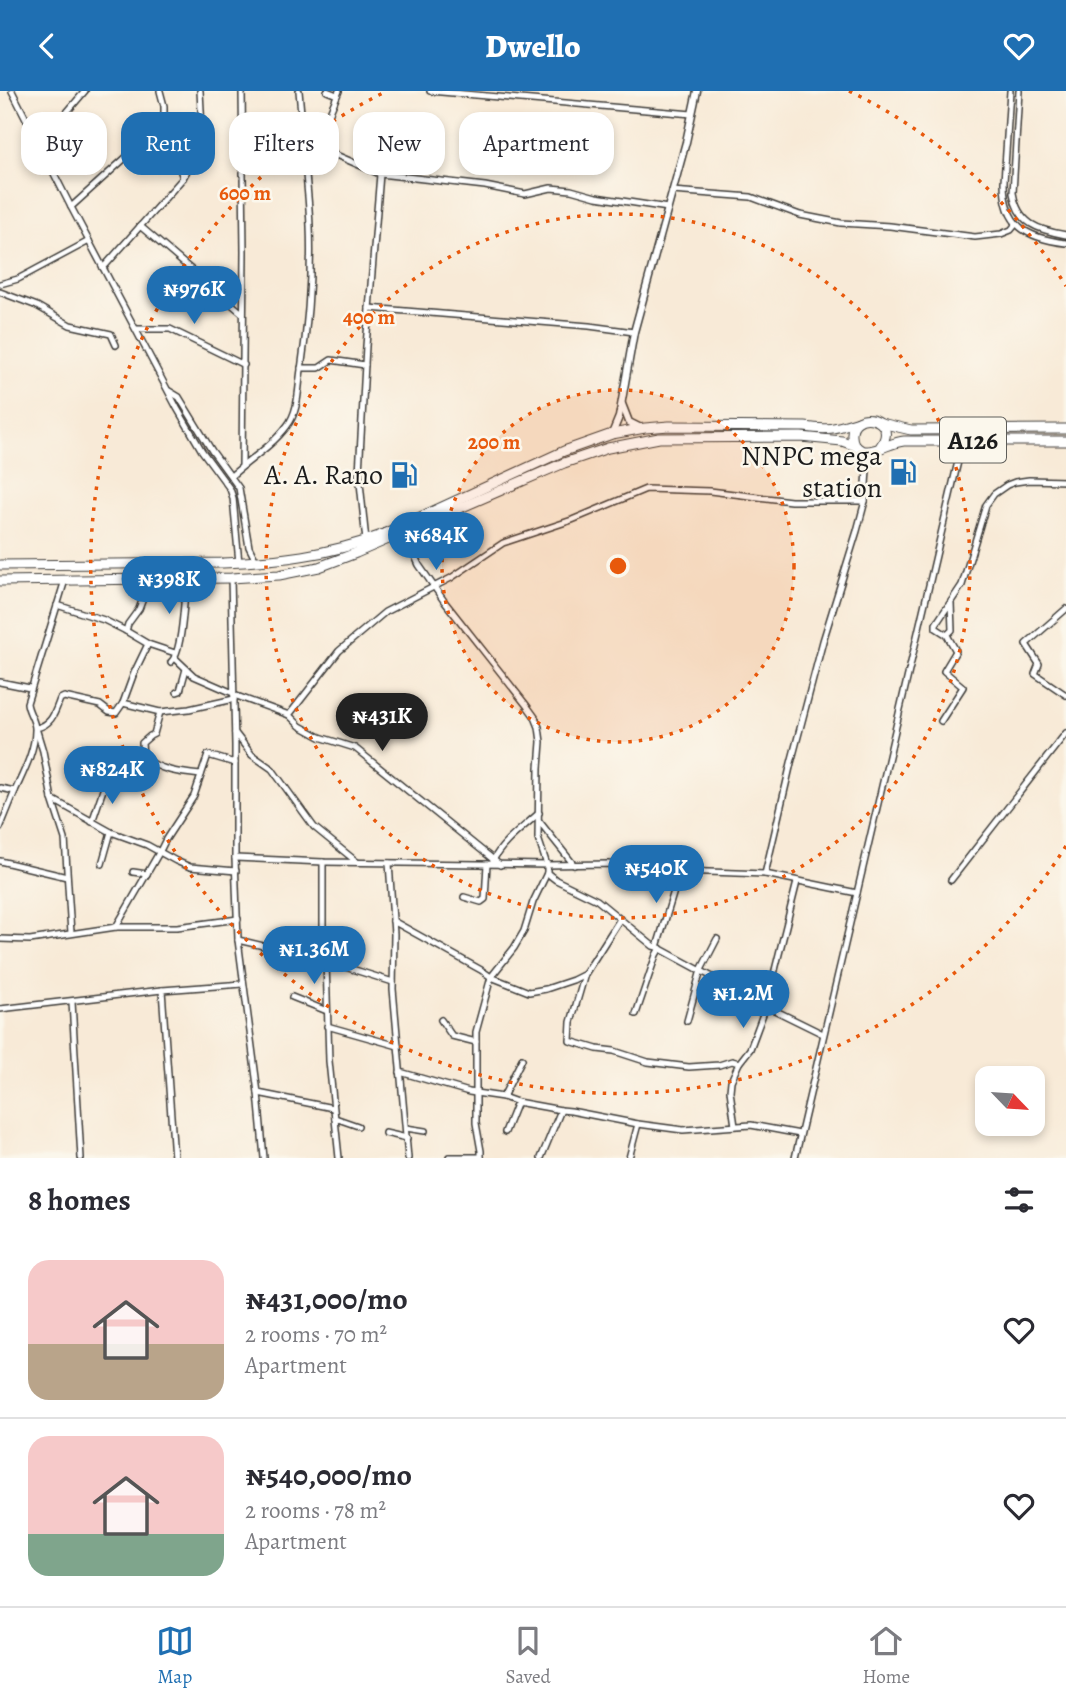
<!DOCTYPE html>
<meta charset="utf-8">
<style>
:root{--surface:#fff;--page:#f2f2f3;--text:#2b2b33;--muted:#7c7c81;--line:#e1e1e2;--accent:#1f6fb2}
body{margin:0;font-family:Alegreya,serif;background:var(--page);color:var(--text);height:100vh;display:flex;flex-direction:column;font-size:26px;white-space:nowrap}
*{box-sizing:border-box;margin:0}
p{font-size:23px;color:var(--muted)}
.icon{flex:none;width:38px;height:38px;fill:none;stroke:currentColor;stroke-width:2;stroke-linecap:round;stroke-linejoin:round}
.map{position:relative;height:1067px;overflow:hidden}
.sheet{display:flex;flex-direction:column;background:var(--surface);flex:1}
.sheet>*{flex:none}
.top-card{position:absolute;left:21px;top:21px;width:700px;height:63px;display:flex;gap:14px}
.needle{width:46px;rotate:115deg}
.buttons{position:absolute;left:975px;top:975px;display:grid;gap:14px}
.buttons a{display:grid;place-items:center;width:70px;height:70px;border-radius:14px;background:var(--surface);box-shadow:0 4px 10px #0003;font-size:35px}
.price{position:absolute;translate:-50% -60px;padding:0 16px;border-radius:24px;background:var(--accent);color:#fff;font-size:23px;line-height:46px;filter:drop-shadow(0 2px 4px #0008)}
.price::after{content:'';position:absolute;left:50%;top:42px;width:21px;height:16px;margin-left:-10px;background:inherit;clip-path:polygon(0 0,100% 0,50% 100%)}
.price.current{background:#222;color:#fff}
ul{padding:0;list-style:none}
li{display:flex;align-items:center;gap:21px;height:175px;padding:0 28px}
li+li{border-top:2px solid var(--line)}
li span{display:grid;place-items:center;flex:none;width:196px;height:140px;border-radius:21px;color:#555}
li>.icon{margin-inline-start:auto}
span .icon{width:84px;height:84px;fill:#fffc;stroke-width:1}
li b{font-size:30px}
h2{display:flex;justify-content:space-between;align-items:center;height:84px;padding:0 28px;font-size:30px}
.chip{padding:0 24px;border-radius:21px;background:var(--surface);box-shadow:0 4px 10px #0003;font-size:24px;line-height:63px}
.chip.current{background:var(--accent);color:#fff}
header{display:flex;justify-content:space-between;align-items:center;height:91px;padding:0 28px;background:var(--accent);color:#fff;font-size:32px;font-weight:800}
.menu{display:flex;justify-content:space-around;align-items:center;height:98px;border-top:2px solid var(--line);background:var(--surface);font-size:19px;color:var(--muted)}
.menu a{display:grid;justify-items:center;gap:4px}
.menu .current{color:var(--accent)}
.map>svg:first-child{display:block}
</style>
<header><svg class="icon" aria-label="back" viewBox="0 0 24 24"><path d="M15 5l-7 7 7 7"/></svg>Dwello<svg class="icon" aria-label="heart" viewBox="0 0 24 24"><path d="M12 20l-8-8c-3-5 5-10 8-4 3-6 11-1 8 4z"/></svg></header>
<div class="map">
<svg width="1066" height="1067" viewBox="0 0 1066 1067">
<rect width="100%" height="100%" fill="#fbf7ec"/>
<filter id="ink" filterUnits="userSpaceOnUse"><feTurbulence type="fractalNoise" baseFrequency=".0143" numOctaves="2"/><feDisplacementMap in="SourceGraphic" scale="14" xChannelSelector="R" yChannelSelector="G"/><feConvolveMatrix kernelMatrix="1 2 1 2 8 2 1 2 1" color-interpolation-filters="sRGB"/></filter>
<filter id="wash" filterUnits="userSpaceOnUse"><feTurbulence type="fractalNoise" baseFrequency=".00686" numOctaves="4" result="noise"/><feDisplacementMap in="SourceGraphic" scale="28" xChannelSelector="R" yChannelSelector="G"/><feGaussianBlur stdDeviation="1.57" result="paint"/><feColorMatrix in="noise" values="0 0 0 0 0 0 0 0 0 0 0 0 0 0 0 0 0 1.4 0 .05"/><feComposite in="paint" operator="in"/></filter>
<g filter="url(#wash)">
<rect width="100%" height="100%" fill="#f8ead7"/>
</g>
<g filter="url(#ink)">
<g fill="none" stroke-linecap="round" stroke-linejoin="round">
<defs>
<g id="minor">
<path d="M12,0L71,116L177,317L202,360L230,398L233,407L239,472"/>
<path d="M160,0L164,15V32L183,87"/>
<path d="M299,0L304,55"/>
<path d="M327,0L337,4"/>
<path d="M430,0L692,23"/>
<path d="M1010,0L1004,91C1004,135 1026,147 1066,152"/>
<path d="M1019,0L1013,102C1018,133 1038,139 1066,144"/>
<path d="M320,45L331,59L336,64L380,83L485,95L525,103L551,97L571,99L596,106L668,117"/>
<path d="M39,54L85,0"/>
<path d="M672,100L751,106L800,124L841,132L890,135L975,146L1001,143L1011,139L1016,133"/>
<path d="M71,116L164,32"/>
<path d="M140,135L242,222"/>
<path d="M103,177L183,87L197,62L201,51L202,38L200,0"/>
<path d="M0,193L18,188L89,150"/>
<path d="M0,201L37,215L70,234L111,243L116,254"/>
<path d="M369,217L589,235L634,241"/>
<path d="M136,238H170L244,274"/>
<path d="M301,277H319L331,269L365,274"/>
<path d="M169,300L179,306L212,360L239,397L249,456L256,470"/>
<path d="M859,359L867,378"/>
<path d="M242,375L244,161L242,0"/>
<path d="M231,385C249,369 272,355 287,335C299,320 298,297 301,279C308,231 312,183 310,135C309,108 305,81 304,55L313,51L320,45L339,0"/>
<path d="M404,441L419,474L444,510L527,615L535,626L539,636L541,651L539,677L538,747L547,774V782L533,811L524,840L514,857L491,886L476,941V1032L481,1060V1067"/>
<path d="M366,450L359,382L366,255L380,83"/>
<path d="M231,487L235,654V767L238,849L258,1002L264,1067"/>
<path d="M951,512L952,539L947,544L936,537V533L962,494L986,414L994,403L1007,394L1015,391L1029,389L1066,390"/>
<path d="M57,514L104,529L126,540L148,553L175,562V567L194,585L233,602"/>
<path d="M1066,518L1026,553L1039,573L1035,583L1066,604"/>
<path d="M126,540L128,533L139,518L150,489"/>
<path d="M171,571C183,560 184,506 186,488"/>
<path d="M0,591L30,597"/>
<path d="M177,601L180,600L186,578"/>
<path d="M234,604L289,624L300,635L320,646L355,657L500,774"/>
<path d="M123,612L160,621L189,618L234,608"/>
<path d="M160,621L154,643L150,645L142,652L143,666C160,680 181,682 201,684"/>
<path d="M289,624L339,560L385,521L451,487L503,452L572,429L646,398L710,400L791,410H865"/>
<path d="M941,630L963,596L944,580L956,560L947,544"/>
<path d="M235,642L252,664L272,678L314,736L357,771"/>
<path d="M0,697L15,700C23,682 35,660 35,639C36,630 28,622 27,612L65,489"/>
<path d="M52,708L111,741L147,754L176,770L190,776L236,780"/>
<path d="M539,730L574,774"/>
<path d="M92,731L106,690"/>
<path d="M0,737L15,700"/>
<path d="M235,767L323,771L547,774L608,773L680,780L765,783L857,802"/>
<path d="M0,770L67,786"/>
<path d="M493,770C501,752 524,736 539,722"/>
<path d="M389,772L394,843L393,898L408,1067"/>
<path d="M102,773L111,741"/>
<path d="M133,781L147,783"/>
<path d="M547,782L556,789L597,809L653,855L657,856L766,915L823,943"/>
<path d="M765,783L791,672L823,550L857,440L865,410L867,378L875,359"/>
<path d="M951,789L1066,642"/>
<path d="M464,806L481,811L485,808L487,773"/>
<path d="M620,828L585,883L571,931L570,950L597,958L614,960L648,971L689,976L719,974L732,970L739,972"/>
<path d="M393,830L481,879L491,886L529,901L546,898L573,889L585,883"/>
<path d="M116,836L160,760L166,748L194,705L208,664L235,672"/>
<path d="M71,842L65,748L52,708L43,660L36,637C52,634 55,621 60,608L64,606L100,614L109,621L116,622L123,612L134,582L148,553"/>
<path d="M0,848L30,849L116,836H177L238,828"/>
<path d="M238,849L323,869L393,891"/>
<path d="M657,856L680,780"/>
<path d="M323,869V771"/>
<path d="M326,871L329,970L339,1067"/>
<path d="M292,906L327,920"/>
<path d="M72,911L81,1067"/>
<path d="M0,918L162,899"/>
<path d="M636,923L656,864L660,857"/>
<path d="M441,929L452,945L476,951"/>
<path d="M687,930L701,879L717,848"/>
<path d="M327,935L398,955"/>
<path d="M400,981L469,1001L503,1006L517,1011L561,1019L571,1020L638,1033L683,1039L751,1034L800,1043"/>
<path d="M258,1002L333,1017"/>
<path d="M503,1006L522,968"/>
<path d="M335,1027L358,1035"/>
<path d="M735,1035L730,1000L731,990L739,972L750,958L766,915L797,791"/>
<path d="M406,1037L425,1040"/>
<path d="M505,1041L517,1011"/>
<path d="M385,1042L407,1047"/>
<path d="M449,1066H481"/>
<path d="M174,1067L162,899L243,893"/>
<path d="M541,1067L561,1019"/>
<path d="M629,1067L638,1033"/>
<path d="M795,1067L963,349"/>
</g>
<g id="tertiary">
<path d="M622,313L629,331L639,336"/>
<path d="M612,343L619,326L634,241L686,51L697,0"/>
</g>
<g id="trunk">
<path d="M881,332L911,339L1066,338"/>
<path d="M880,356C902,327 850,315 852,345C852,351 855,356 861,359C872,364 891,351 904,350H1066"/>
<path d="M0,474L223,472C276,470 329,464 379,445L564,360L612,343L645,337L669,335L805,336C830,340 836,337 859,330"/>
<path d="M0,490L231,487L279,484L319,476L356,462L564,372L608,357L659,347L801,346L842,350L856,355"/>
</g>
</defs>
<use href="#minor" stroke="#3d3b38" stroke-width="8"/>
<use href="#tertiary" stroke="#3d3b38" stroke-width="9"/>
<use href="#trunk" stroke="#3d3b38" stroke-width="11"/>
<use href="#minor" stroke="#fff" stroke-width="5"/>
<use href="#tertiary" stroke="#fff" stroke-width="6"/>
<use href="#trunk" stroke="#fff" stroke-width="9"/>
</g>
</g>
<circle cx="618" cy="475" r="176" fill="#e8590c" fill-opacity=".12"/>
<g fill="none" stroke="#e8590c" stroke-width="3.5" stroke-dasharray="3.5 7">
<circle cx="618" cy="475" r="176"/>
<circle cx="618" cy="475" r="352"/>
<path d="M1066 755A528 528 0 1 1 387 0M849 0A528 528 0 0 1 1066 195"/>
</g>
<defs>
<symbol id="fuel-bare" viewBox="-9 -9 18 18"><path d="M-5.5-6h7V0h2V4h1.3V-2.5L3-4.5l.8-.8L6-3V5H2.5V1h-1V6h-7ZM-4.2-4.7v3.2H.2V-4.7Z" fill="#1f6fb2" stroke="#fbf7ec" stroke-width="2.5" paint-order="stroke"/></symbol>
</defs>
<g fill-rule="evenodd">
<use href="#fuel-bare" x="884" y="362" width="38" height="38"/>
<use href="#fuel-bare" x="385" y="365" width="38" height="38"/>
</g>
<g text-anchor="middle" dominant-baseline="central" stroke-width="5" stroke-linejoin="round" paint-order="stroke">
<rect fill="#fbf7ec" stroke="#5f5e5a" stroke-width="2" x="940" y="326.5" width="66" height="45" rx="5"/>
<g font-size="26" font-weight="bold" fill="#1c1c1c">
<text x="973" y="349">A126</text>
</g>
<g font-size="28" fill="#1c1c1c" stroke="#fbf7ec" text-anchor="end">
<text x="882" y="365">NNPC mega<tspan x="882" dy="32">station</tspan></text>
<text x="383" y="384">A. A. Rano</text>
</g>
</g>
<circle cx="618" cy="475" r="10" fill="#e8590c" stroke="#fbf7ec" stroke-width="3.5"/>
<g font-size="21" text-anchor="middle" font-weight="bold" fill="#e8590c" stroke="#fbf7ec" stroke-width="5" stroke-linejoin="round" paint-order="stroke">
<text x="245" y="109">600 m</text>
<text x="369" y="233">400 m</text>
<text x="494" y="358">200 m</text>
</g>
</svg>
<div class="buttons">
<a><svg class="needle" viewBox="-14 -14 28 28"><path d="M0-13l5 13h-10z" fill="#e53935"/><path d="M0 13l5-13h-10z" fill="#7c7c81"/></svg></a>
</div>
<b class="price" style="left:194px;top:235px">₦976K</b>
<b class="price" style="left:436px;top:481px">₦684K</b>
<b class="price" style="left:169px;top:525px">₦398K</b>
<b class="price current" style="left:382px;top:662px">₦431K</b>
<b class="price" style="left:112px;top:715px">₦824K</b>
<b class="price" style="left:656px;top:814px">₦540K</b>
<b class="price" style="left:314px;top:895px">₦1.36M</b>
<b class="price" style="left:743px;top:939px">₦1.2M</b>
<div class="top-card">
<a class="chip">Buy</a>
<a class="chip current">Rent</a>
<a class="chip">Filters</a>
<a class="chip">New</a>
<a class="chip">Apartment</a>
</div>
</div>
<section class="sheet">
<h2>8 homes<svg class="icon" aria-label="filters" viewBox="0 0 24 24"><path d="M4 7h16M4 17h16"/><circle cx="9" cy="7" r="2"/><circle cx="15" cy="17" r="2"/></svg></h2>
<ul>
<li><span style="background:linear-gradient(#f6c9c9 60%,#b9a48a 0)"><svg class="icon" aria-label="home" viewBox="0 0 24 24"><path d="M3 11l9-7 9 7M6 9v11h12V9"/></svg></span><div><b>₦431,000/mo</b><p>2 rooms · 70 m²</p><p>Apartment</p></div><svg class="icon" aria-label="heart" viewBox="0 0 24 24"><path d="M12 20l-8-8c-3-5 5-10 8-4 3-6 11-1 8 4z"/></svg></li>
<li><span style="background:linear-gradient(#f6c9c9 70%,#7fa58c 0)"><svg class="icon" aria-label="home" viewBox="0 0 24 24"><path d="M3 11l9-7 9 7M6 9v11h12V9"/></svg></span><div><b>₦540,000/mo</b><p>2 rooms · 78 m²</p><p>Apartment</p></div><svg class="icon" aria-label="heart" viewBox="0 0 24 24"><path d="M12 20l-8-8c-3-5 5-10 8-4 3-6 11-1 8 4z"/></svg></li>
</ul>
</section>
<nav class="menu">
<a class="current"><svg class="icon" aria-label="map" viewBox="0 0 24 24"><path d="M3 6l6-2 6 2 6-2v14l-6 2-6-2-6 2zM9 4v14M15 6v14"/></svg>Map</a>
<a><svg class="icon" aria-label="saved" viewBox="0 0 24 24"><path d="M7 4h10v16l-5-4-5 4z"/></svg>Saved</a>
<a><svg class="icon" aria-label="home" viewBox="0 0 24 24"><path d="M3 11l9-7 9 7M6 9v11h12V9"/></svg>Home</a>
</nav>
